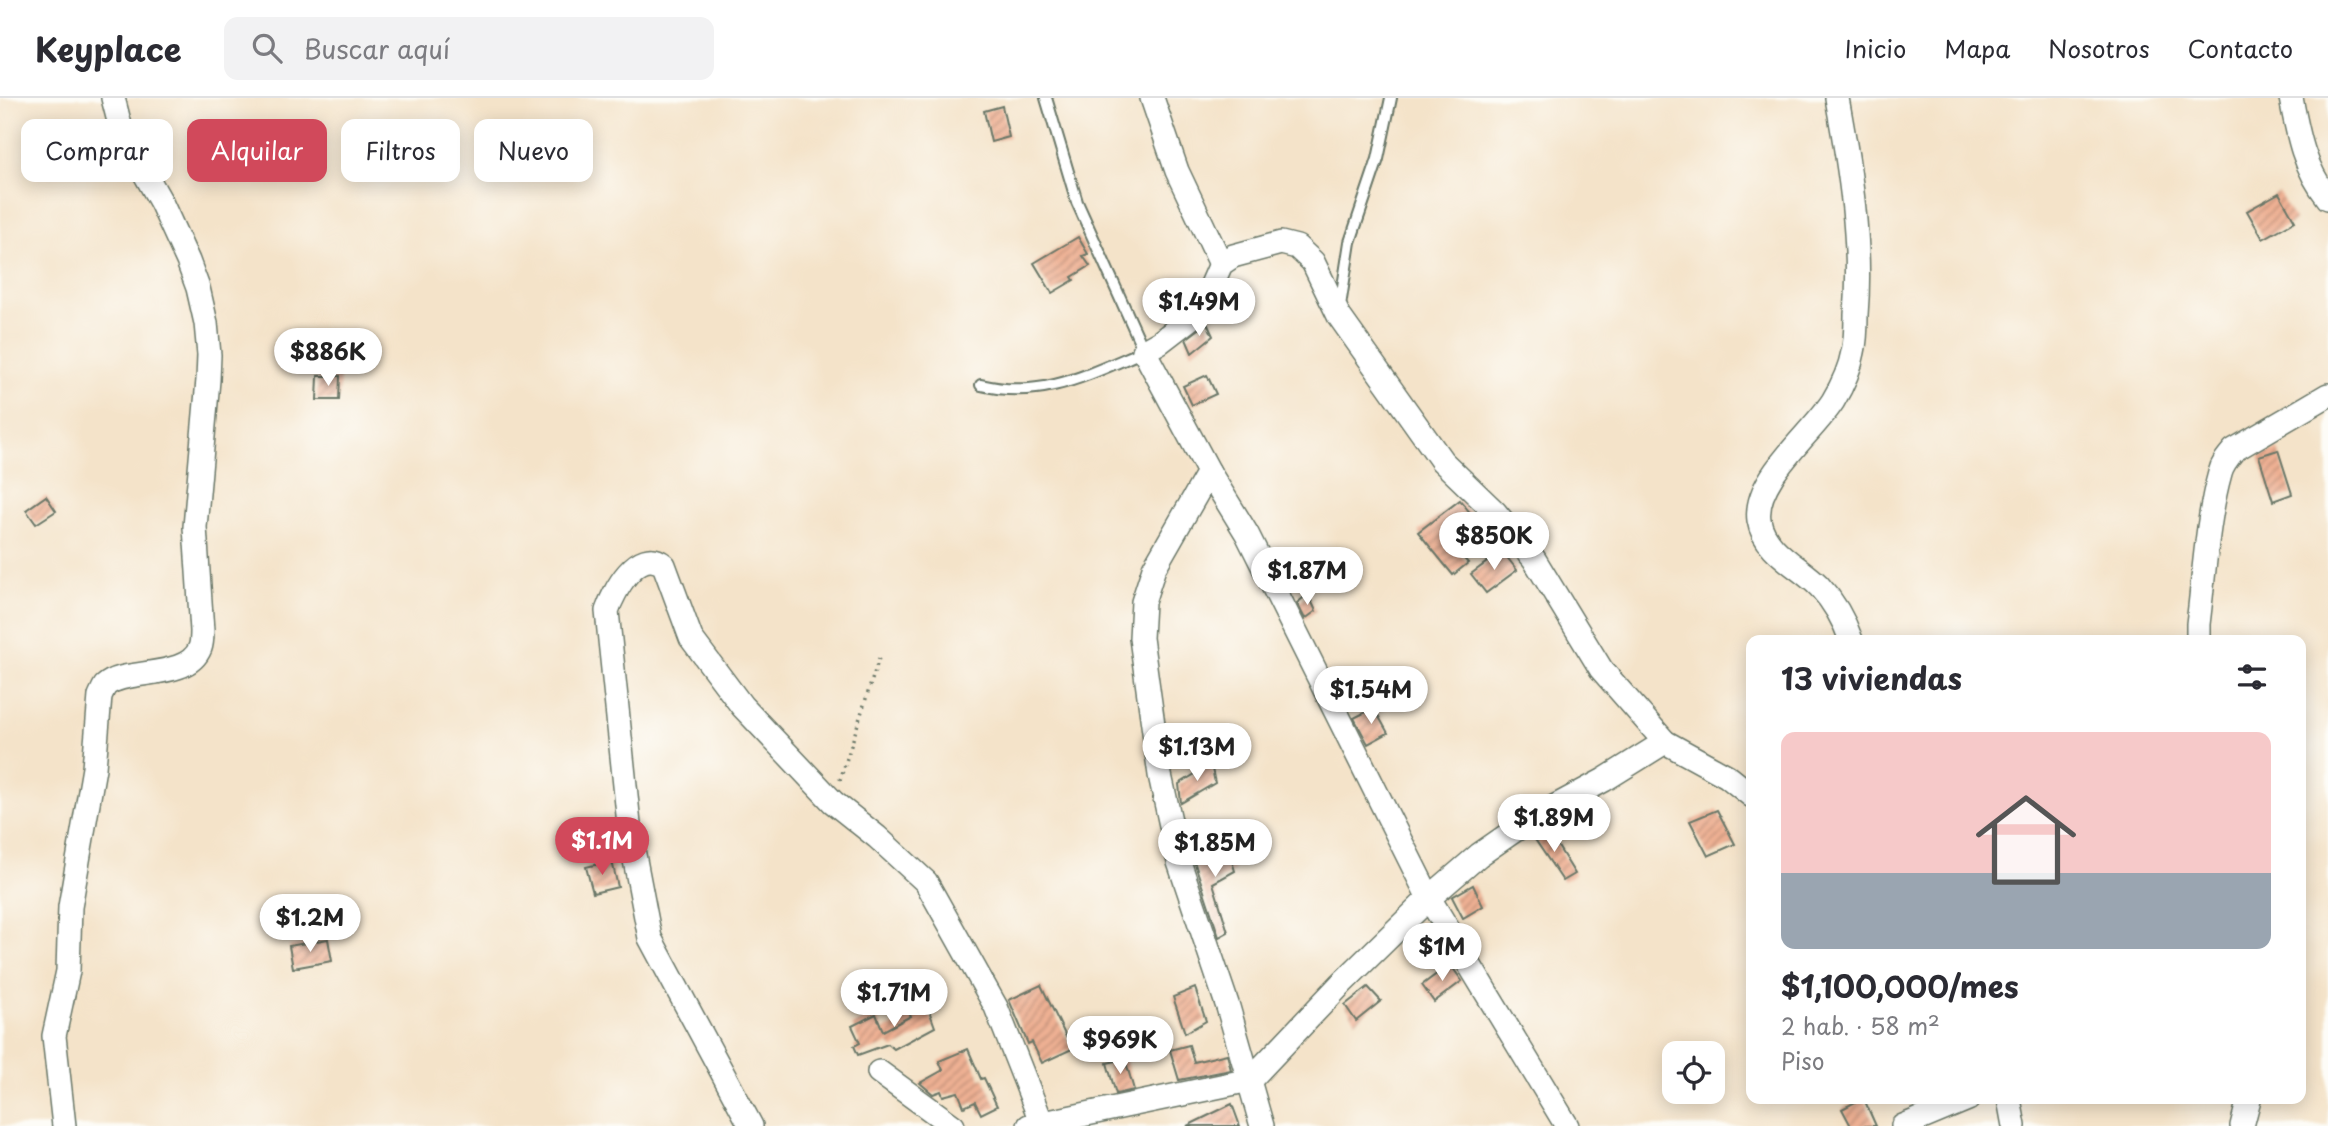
<!DOCTYPE html>
<html lang="es">
<meta charset="utf-8">
<style>
:root{--surface:#fff;--page:#f2f2f3;--text:#2b2b33;--muted:#7c7c81;--line:#e1e1e2;--accent:#d1495b}
body{margin:0;font-family:"Playpen Sans",sans-serif;background:var(--page);color:var(--text);height:100vh;display:flex;flex-direction:column;font-size:26px;white-space:nowrap}
*{box-sizing:border-box;margin:0}
p{font-size:23px;color:var(--muted)}
.icon{flex:none;width:38px;height:38px;fill:none;stroke:currentColor;stroke-width:2;stroke-linecap:round;stroke-linejoin:round}
.map{position:relative;flex:1;overflow:hidden}
.sheet{position:absolute;left:1746px;top:537px;width:560px;height:469px;display:flex;flex-direction:column;background:var(--surface);border-radius:14px;box-shadow:0 4px 18px #0003}
.sheet>*{flex:none}
.guide{position:absolute;left:21px;top:21px;width:665px;height:63px;display:flex;gap:14px}
.controls{position:absolute;left:1662px;top:943px;display:grid;gap:14px}
.controls a{display:grid;place-items:center;width:63px;height:63px;border-radius:14px;background:var(--surface);box-shadow:0 4px 18px #0003;font-size:35px}
.price{position:absolute;translate:-50% -60px;padding:0 16px;border-radius:24px;background:#fff;color:#222;font-size:23px;line-height:46px;filter:drop-shadow(0 2px 4px #0008)}
.price::after{content:'';position:absolute;left:50%;top:42px;width:21px;height:16px;margin-left:-10px;background:inherit;clip-path:polygon(0 0,100% 0,50% 100%)}
.price.current{background:var(--accent);color:#fff}
ul{padding:0;list-style:none}
li{display:grid;align-content:center;gap:14px;height:371px;padding:0 35px}
li span{display:grid;place-items:center;height:217px;border-radius:14px;color:#555}
li>.icon{margin-inline-start:auto}
span .icon{width:126px;height:126px;fill:#fffc;stroke-width:1}
li b{font-size:30px}
h2{display:flex;justify-content:space-between;align-items:center;height:84px;padding:0 35px;font-size:30px}
.chip{padding:0 24px;border-radius:14px;background:var(--surface);box-shadow:0 4px 18px #0003;font-size:24px;line-height:63px}
.chip.current{background:var(--accent);color:#fff}
header{display:flex;align-items:center;gap:42px;box-sizing:border-box;height:98px;padding:0 35px;background:var(--surface);border-bottom:2px solid var(--line)}
header strong{font-size:33px}
nav{display:flex;gap:38px;margin-inline-start:auto;font-size:24px}
.search{width:490px;height:63px;background:var(--page);display:flex;align-items:center;gap:18px;box-sizing:border-box;padding:0 24px;border-radius:14px;color:var(--muted);font-size:26px}
.map>svg:first-child{display:block}
</style>
<header>
<strong>Keyplace</strong>
<div class="search"><svg class="icon" aria-label="search" viewBox="0 0 24 24"><circle cx="10" cy="10" r="6"/><path d="M15 15l6 6"/></svg>Buscar aquí</div>
<nav><a>Inicio</a><a>Mapa</a><a>Nosotros</a><a>Contacto</a></nav>
</header>
<div class="map">
<svg width="2328" height="1028" viewBox="0 0 2328 1028">
<defs>
<pattern id="building-hatch" width="6" height="6" patternUnits="userSpaceOnUse" patternTransform="scale(1.75)"><rect width="6" height="6" fill="#eeb093"/><path d="M-1 1l2-2M0 6l6-6M5 7l2-2" fill="none" stroke="#c09079"/></pattern>
</defs>
<rect width="100%" height="100%" fill="#fdfcf7"/>
<filter id="ink" filterUnits="userSpaceOnUse"><feTurbulence type="fractalNoise" baseFrequency=".0143" numOctaves="2"/><feDisplacementMap in="SourceGraphic" scale="14" xChannelSelector="R" yChannelSelector="G"/><feConvolveMatrix kernelMatrix="1 2 1 2 8 2 1 2 1" color-interpolation-filters="sRGB"/></filter>
<filter id="wash" filterUnits="userSpaceOnUse"><feTurbulence type="fractalNoise" baseFrequency=".00686" numOctaves="4" result="noise"/><feDisplacementMap in="SourceGraphic" scale="28" xChannelSelector="R" yChannelSelector="G"/><feGaussianBlur stdDeviation="1.57" result="paint"/><feColorMatrix in="noise" values="0 0 0 0 0 0 0 0 0 0 0 0 0 0 0 0 0 1.4 0 .05"/><feComposite in="paint" operator="in"/></filter>
<g filter="url(#wash)">
<rect width="100%" height="100%" fill="#f4e3c9"/>
<g id="blocks">
<g fill="url(#building-hatch)">
<path d="M1002,8L1009,39L991,44L984,13Z"/>
<path d="M2279,95L2295,123L2263,141L2247,113Z"/>
<path d="M1078,139L1088,156L1083,158L1090,168L1072,179L1074,182L1052,195L1034,165Z"/>
<path d="M1207,225L1213,238L1192,255L1186,241Z"/>
<path d="M1207,277L1216,296L1192,307L1183,288Z"/>
<path d="M318,278H340L339,302H317Z"/>
<path d="M2278,352L2292,396L2273,403L2259,358Z"/>
<path d="M46,398L56,413L36,426L26,412Z"/>
<path d="M1460,402L1475,421L1448,443L1468,465L1453,477L1418,434Z"/>
<path d="M1502,453L1517,472L1486,495L1471,476Z"/>
<path d="M1308,496L1316,513L1305,521L1297,505Z"/>
<path d="M1374,610L1388,635L1368,646L1354,620Z"/>
<path d="M1211,666L1215,685L1181,705L1179,686Z"/>
<path d="M1717,712L1735,746L1708,758L1690,723Z"/>
<path d="M1546,729L1575,776L1563,783L1532,737Z"/>
<path d="M1225,741L1235,773L1213,785L1228,834L1219,839L1194,763Z"/>
<path d="M612,763L618,789L593,795L586,769Z"/>
<path d="M1473,787L1483,808L1463,820L1452,799Z"/>
<path d="M328,841L332,863L293,870L289,848Z"/>
<path d="M1450,866L1462,883L1434,904L1422,887Z"/>
<path d="M1041,887L1072,951L1042,965L1032,944L1028,946L1009,902Z"/>
<path d="M1368,889L1381,903L1356,923L1345,907Z"/>
<path d="M1195,890L1206,923L1185,935L1173,899Z"/>
<path d="M924,899L935,929L894,951L888,946L858,957L854,948L860,945L852,928L876,916L883,933L911,918L906,906Z"/>
<path d="M1189,947L1194,964L1227,956L1231,972L1179,982L1170,952Z"/>
<path d="M968,951L981,981L984,980L997,1008L981,1016L975,1004L964,1009L958,994L943,998L941,993L933,996L920,985L943,972L939,963Z"/>
<path d="M1125,961L1134,992L1116,996L1107,965Z"/>
<path d="M1861,1001H1864L1876,1028H1851L1842,1011Z"/>
<path d="M1232,1006L1240,1028H1187Z"/>
</g>
</g>
</g>
<g filter="url(#ink)">
<use href="#blocks" fill-opacity="0" stroke="#6a7768" stroke-width="2"/>
<g fill="none" stroke-linecap="round" stroke-linejoin="round">
<defs>
<g id="lane">
<path d="M1340,208L1350,144L1378,61L1391,0"/>
<path d="M981,287C1042,302 1089,276 1144,253L1077,104L1046,0"/>
</g>
<g id="street">
<path d="M1152,0L1177,73L1221,166"/>
<path d="M1837,0C1850,71 1862,145 1856,217C1856,229 1856,242 1853,254C1850,271 1842,288 1833,303C1812,336 1753,381 1759,422C1764,453 1799,468 1819,488C1833,503 1844,522 1851,542"/>
<path d="M2291,0C2298,37 2304,70 2328,100"/>
<path d="M1209,374L1154,470L1143,504L1141,540L1160,677L1179,764L1228,909L1262,1028"/>
<path d="M2198,542V526C2204,478 2207,421 2220,375C2222,366 2228,359 2234,352L2328,297"/>
<path d="M879,974L953,1028"/>
<path d="M2009,1001L2014,1028"/>
<path d="M64,1028L54,938L68,873L70,809L94,670L100,598C102,594 103,591 105,588C124,569 187,583 200,550C202,545 202,538 202,533L195,429L208,282L209,257L206,225L198,190L188,163L161,104L122,35L113,0"/>
<path d="M751,1028L650,840L630,736L607,513C613,495 638,446 664,467L691,540L742,608L833,704L877,739L926,784L996,909L1043,1028"/>
<path d="M1029,1028L1250,982L1342,885L1429,800L1479,757L1528,723L1604,682L1665,644"/>
<path d="M1567,1028L1429,800L1247,436L1209,374L1144,253L1160,244L1195,217L1204,205L1221,166L1233,158L1281,145L1297,149L1313,164L1339,218L1442,363L1495,414L1534,461L1601,571L1665,644L1727,678L1752,698"/>
<path d="M1903,1028L1968,1001"/>
<path d="M2242,1028L2249,1001"/>
</g>
</defs>
<use href="#lane" stroke="#6a7768" stroke-width="14"/>
<use href="#street" stroke="#6a7768" stroke-width="26"/>
<path stroke="#6a7768" stroke-width="3.5" stroke-dasharray="2 5" stroke-linecap="butt" d="M840,682L879,560"/>
<use href="#lane" stroke="#fff" stroke-width="10"/>
<use href="#street" stroke="#fff" stroke-width="23"/>
</g>
</g>
</svg>
<div class="controls">
<a><svg class="icon" aria-label="locate" viewBox="0 0 24 24"><circle cx="12" cy="12" r="6"/><path d="M12 2v4M12 18v4M2 12h4M18 12h4"/></svg></a>
</div>
<b class="price" style="left:1199px;top:240px">$1.49M</b>
<b class="price" style="left:328px;top:290px">$886K</b>
<b class="price" style="left:1494px;top:474px">$850K</b>
<b class="price" style="left:1307px;top:509px">$1.87M</b>
<b class="price" style="left:1371px;top:628px">$1.54M</b>
<b class="price" style="left:1197px;top:685px">$1.13M</b>
<b class="price" style="left:1554px;top:756px">$1.89M</b>
<b class="price current" style="left:602px;top:779px">$1.1M</b>
<b class="price" style="left:1215px;top:781px">$1.85M</b>
<b class="price" style="left:310px;top:856px">$1.2M</b>
<b class="price" style="left:1442px;top:885px">$1M</b>
<b class="price" style="left:894px;top:931px">$1.71M</b>
<b class="price" style="left:1120px;top:978px">$969K</b>
<div class="guide">
<a class="chip">Comprar</a>
<a class="chip current">Alquilar</a>
<a class="chip">Filtros</a>
<a class="chip">Nuevo</a>
</div>
<section class="sheet">
<h2>13 viviendas<svg class="icon" aria-label="filters" viewBox="0 0 24 24"><path d="M4 7h16M4 17h16"/><circle cx="9" cy="7" r="2"/><circle cx="15" cy="17" r="2"/></svg></h2>
<ul>
<li><span style="background:linear-gradient(#f6c9c9 65%,#9aa5b1 0)"><svg class="icon" aria-label="home" viewBox="0 0 24 24"><path d="M3 11l9-7 9 7M6 9v11h12V9"/></svg></span><div><b>$1,100,000/mes</b><p>2 hab. · 58 m²</p><p>Piso</p></div></li>
</ul>
</section>
</div>
